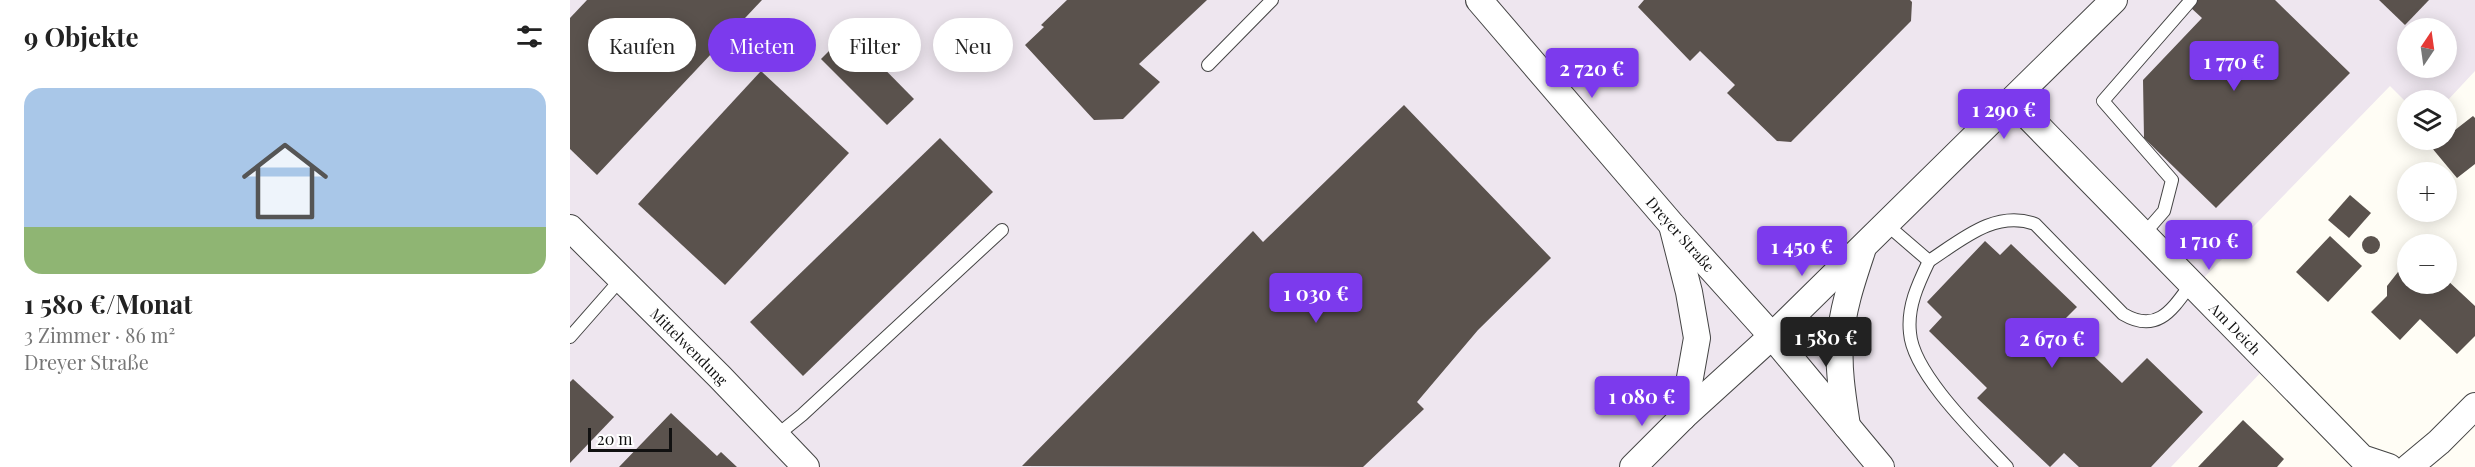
<!DOCTYPE html>
<html lang="de">
<meta charset="utf-8">
<style>
:root{--surface:#fff;--page:#f6f6f6;--text:#222;--muted:#767676;--accent:#7c3aed}
body{margin:0;font-family:"Playfair Display",serif;background:var(--page);color:var(--text);height:100vh;display:flex;flex-direction:column;font-size:22px;white-space:nowrap}
*{box-sizing:border-box;margin:0}
p{font-size:20px;color:var(--muted)}
.icon{flex:none;width:33px;height:33px;fill:none;stroke:currentColor;stroke-width:2;stroke-linecap:round;stroke-linejoin:round}
.map{position:relative;flex:1;overflow:hidden}
.sheet{display:flex;flex-direction:column;background:var(--surface);width:570px}
.sheet>*{flex:none}
.top-card{position:absolute;left:18px;top:18px;width:570px;height:54px;display:flex;gap:12px}
.needle{width:39px;rotate:13deg}
.tools{position:absolute;left:1827px;top:18px;display:grid;gap:12px}
.tools a{display:grid;place-items:center;width:60px;height:60px;border-radius:50%;background:var(--surface);box-shadow:0 3px 15px #0003;font-size:30px}
.scale{position:absolute;left:18px;bottom:15px;width:84px;box-sizing:border-box;padding-left:6px;border:3px solid #111;border-top:0;font-size:16px;line-height:21px;white-space:nowrap;color:#111;-webkit-text-stroke:4px #fff;paint-order:stroke}
.price{position:absolute;translate:-50% -51px;padding:0 14px;border-radius:6px;background:var(--accent);color:#fff;font-size:20px;line-height:39px;filter:drop-shadow(0 2px 3px #0008)}
.price::after{content:'';position:absolute;left:50%;top:36px;width:18px;height:14px;margin-left:-9px;background:inherit;clip-path:polygon(0 0,100% 0,50% 100%)}
.price.current{background:#222;color:#fff}
ul{padding:0;list-style:none}
li{display:grid;align-content:center;gap:12px;height:318px;padding:0 24px}
li span{display:grid;place-items:center;height:186px;border-radius:18px;color:#555}
li>.icon{margin-inline-start:auto}
span .icon{width:108px;height:108px;fill:#fffc;stroke-width:1}
li b{font-size:26px}
h2{display:flex;justify-content:space-between;align-items:center;height:72px;padding:0 24px;font-size:26px}
.pill{padding:0 21px;border-radius:27px;background:var(--surface);box-shadow:0 3px 15px #0003;font-size:21px;line-height:54px}
.pill.current{background:var(--accent);color:#fff}
main{display:flex;flex:1;min-height:0}
.map>svg:first-child{display:block}
</style>
<main>
<section class="sheet">
<h2>9 Objekte<svg class="icon" aria-label="filters" viewBox="0 0 24 24"><path d="M4 7h16M4 17h16"/><circle cx="9" cy="7" r="2"/><circle cx="15" cy="17" r="2"/></svg></h2>
<ul>
<li><span style="background:linear-gradient(#a9c7e8 75%,#8fb573 0)"><svg class="icon" aria-label="home" viewBox="0 0 24 24"><path d="M3 11l9-7 9 7M6 9v11h12V9"/></svg></span><div><b>1 580 €/Monat</b><p>3 Zimmer · 86 m²</p><p>Dreyer Straße</p></div></li>
</ul>
</section>
<div class="map">
<svg width="1905" height="467" viewBox="0 0 1905 467">
<rect width="100%" height="100%" fill="#fffdf5"/>
<path fill="#eee6ef" fill-rule="evenodd" d="M0,0H1905V71L1877,101L1838,100L1837,103L1820,86L1620,292L1695,368L1601,467H0ZM1838,28H1876V68H1838Z"/>
<g fill="#5a524d">
<path d="M17,0H192L27,175L0,149V18Z"/>
<path d="M497,0H637L569,64L590,82L553,119L524,120L455,45L474,27L471,25Z"/>
<path d="M1074,0H1340L1342,2L1341,21L1221,142L1207,141L1157,93L1165,85L1130,51L1120,61L1068,7Z"/>
<path d="M1627,0H1705L1780,73L1646,208L1574,138L1573,80L1632,18L1620,7Z"/>
<path d="M1809,0H1859L1835,25Z"/>
<path d="M278,32L344,99L317,125L251,59Z"/>
<path d="M191,71L279,153L155,285L68,204Z"/>
<path d="M834,105L981,258L908,330L847,402L854,409L793,467L452,466L683,231L693,242Z"/>
<path d="M1903,116L1905,118V164L1887,178L1862,148L1876,140V137Z"/>
<path d="M370,138L423,192L233,376L180,322Z"/>
<path d="M1780,195L1801,213L1779,238L1758,220Z"/>
<path d="M1760,236L1792,266L1758,302L1726,272Z"/>
<circle cx="1801" cy="245" r="9"/>
<path d="M1415,241L1430,255L1441,244L1507,307L1490,324L1552,383L1577,358L1633,412L1581,467H1509L1494,453L1480,467L1407,398L1417,388L1359,331L1372,317L1357,302Z"/>
<path d="M1828,272L1838,273V284H1876V279L1905,306V336L1887,354L1850,319L1830,340L1801,312L1817,296V286Z"/>
<path d="M3,379L44,417L0,463V382Z"/>
<path d="M101,413L147,456L151,452L167,467H49Z"/>
<path d="M1673,420L1714,459L1707,467H1628Z"/>
</g>
<g fill="none" stroke-linecap="round" stroke-linejoin="round">
<defs>
<g id="service">
<path d="M638,65L702,0"/>
<path d="M1316,224L1359,261C1390,241 1425,209 1465,224L1553,314C1587,334 1602,310 1621,284"/>
<path d="M1573,235L1594,211L1602,180L1533,101L1621,0"/>
<path d="M1359,261C1348,284 1337,307 1340,333C1343,374 1408,436 1437,467"/>
<path d="M0,337L51,279"/>
<path d="M206,436L232,415L432,230"/>
</g>
<g id="minor">
<path id="s1" d="M909,0L1102,225L1202,336L1311,467"/>
<path id="s2" d="M1443,101L1792,458L1819,467"/>
<path id="s3" d="M0,228L150,377L236,467"/>
<path d="M1103,229L1119,292L1127,338L1113,417"/>
<path d="M1277,426C1273,399 1268,370 1270,342C1272,310 1282,281 1292,251"/>
<path d="M1063,467L1113,417L1202,336L1544,0"/>
<path d="M1839,467L1869,442L1905,406"/>
</g>
</defs>
<use href="#service" stroke="#444" stroke-width="14"/>
<use href="#minor" stroke="#444" stroke-width="28"/>
<use href="#service" stroke="#fff" stroke-width="12"/>
<use href="#minor" stroke="#fff" stroke-width="26"/>
</g>
<g text-anchor="middle" dominant-baseline="central" stroke-width="6" stroke-linejoin="round" paint-order="stroke">
<g font-size="15" fill="#111" stroke="#fff">
<text stroke="none"><textPath href="#s1" startOffset="309">Dreyer Straße</textPath></text>
<text stroke="none"><textPath href="#s2" startOffset="318">Am Deich</textPath></text>
<text stroke="none"><textPath href="#s3" startOffset="168">Mittelwendung</textPath></text>
</g>
</g>
</svg>
<div class="tools">
<a><svg class="needle" viewBox="-14 -14 28 28"><path d="M0-13l5 13h-10z" fill="#e53935"/><path d="M0 13l5-13h-10z" fill="#767676"/></svg></a>
<a><svg class="icon" aria-label="layers" viewBox="0 0 24 24"><path d="M12 4l9 5-9 5-9-5zM3 14l9 5 9-5"/></svg></a>
<a>+</a>
<a>−</a>
</div>
<div class="scale">20 m</div>
<b class="price" style="left:1664px;top:92px">1 770 €</b>
<b class="price" style="left:1022px;top:99px">2 720 €</b>
<b class="price" style="left:1434px;top:140px">1 290 €</b>
<b class="price" style="left:1639px;top:271px">1 710 €</b>
<b class="price" style="left:1232px;top:277px">1 450 €</b>
<b class="price" style="left:746px;top:324px">1 030 €</b>
<b class="price current" style="left:1256px;top:368px">1 580 €</b>
<b class="price" style="left:1482px;top:369px">2 670 €</b>
<b class="price" style="left:1072px;top:427px">1 080 €</b>
<div class="top-card">
<a class="pill">Kaufen</a>
<a class="pill current">Mieten</a>
<a class="pill">Filter</a>
<a class="pill">Neu</a>
</div>
</div>
</main>
